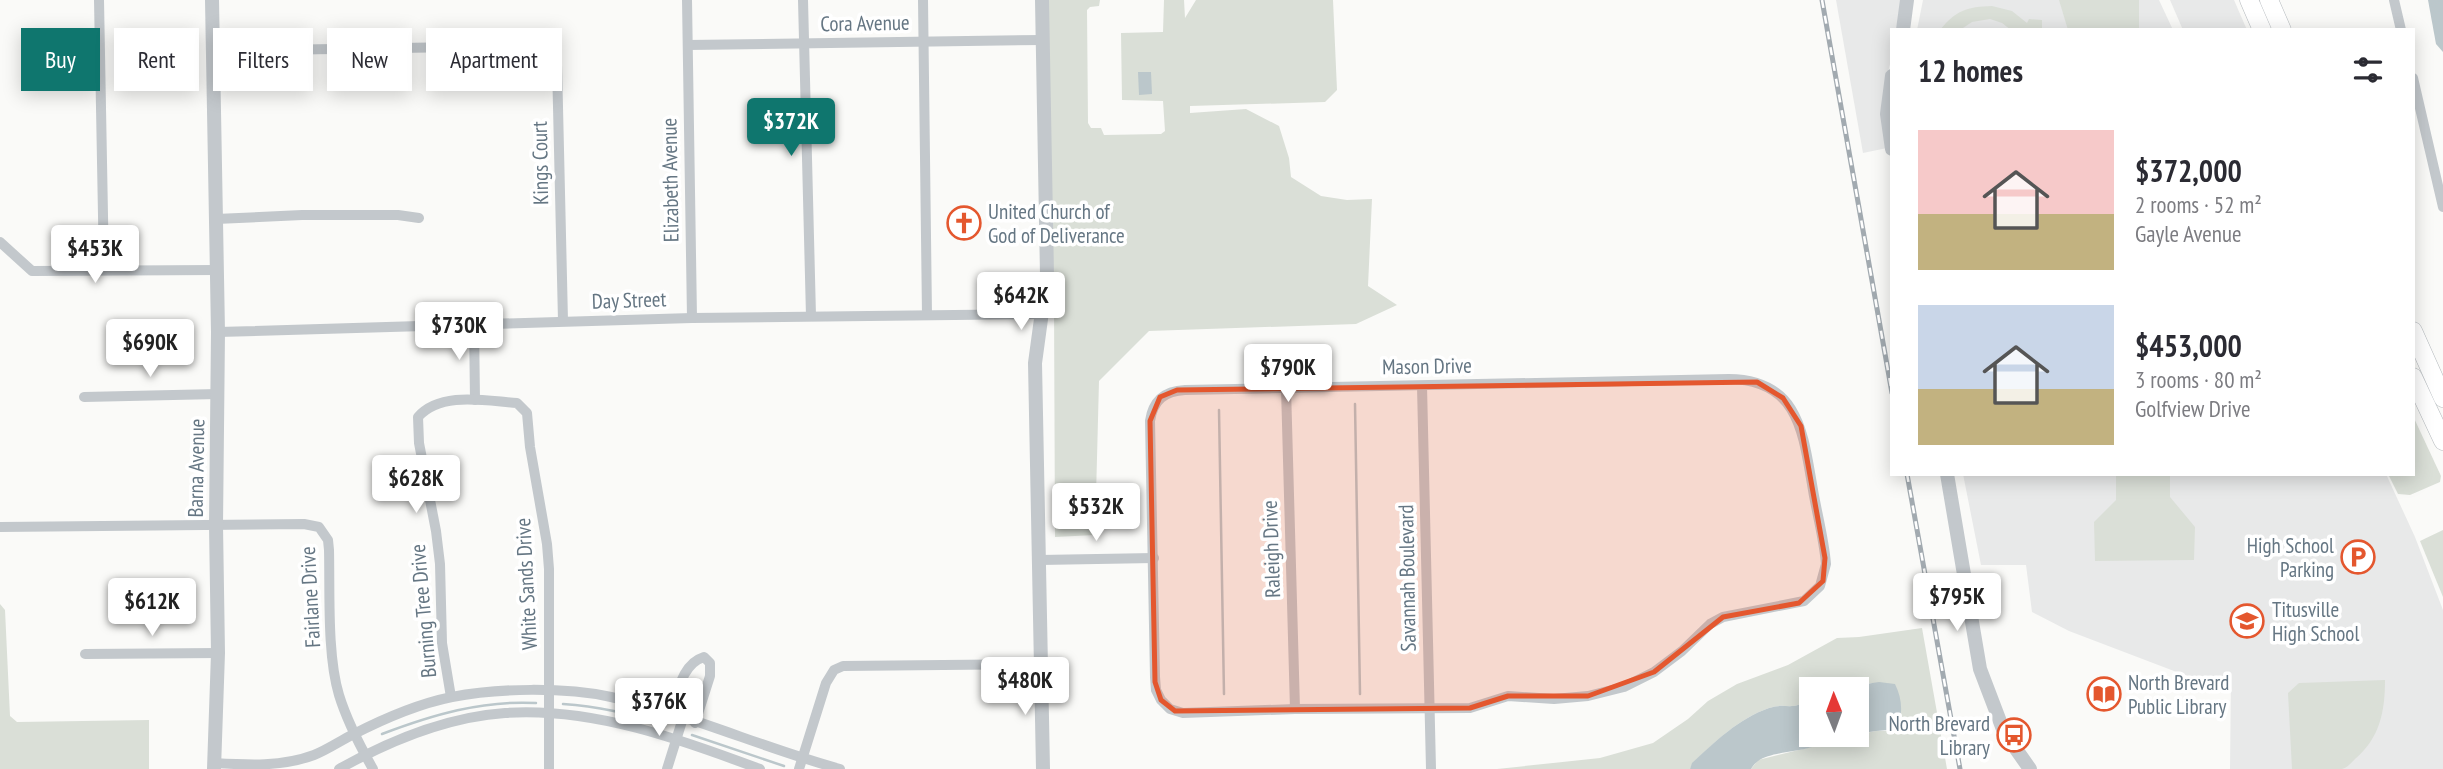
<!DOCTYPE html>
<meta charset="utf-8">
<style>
:root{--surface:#fff;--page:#f7f7f7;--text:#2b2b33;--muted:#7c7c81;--accent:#0f766e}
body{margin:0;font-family:"PT Sans Narrow",sans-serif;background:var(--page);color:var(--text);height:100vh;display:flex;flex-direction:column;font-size:26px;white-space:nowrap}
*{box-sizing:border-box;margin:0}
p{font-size:23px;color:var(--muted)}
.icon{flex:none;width:38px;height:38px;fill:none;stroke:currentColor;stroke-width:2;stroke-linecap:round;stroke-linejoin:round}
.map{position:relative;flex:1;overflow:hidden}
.sheet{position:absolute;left:1890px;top:28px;width:525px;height:448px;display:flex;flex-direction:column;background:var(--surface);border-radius:0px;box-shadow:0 4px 18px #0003}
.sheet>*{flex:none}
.hud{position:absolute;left:21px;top:28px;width:665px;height:63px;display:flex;gap:14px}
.needle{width:46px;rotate:359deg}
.buttons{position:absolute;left:1799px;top:677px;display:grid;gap:14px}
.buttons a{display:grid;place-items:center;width:70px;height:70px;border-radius:0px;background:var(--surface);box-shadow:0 4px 18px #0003;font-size:35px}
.price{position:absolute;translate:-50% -60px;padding:0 16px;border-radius:7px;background:#fff;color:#222;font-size:23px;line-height:46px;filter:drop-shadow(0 2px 4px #0008)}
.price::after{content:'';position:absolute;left:50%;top:42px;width:21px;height:16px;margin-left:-10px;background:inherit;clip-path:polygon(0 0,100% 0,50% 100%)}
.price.on{background:var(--accent);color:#fff}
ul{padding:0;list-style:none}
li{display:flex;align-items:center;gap:21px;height:175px;padding:0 28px}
li span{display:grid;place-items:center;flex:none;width:196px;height:140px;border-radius:0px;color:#555}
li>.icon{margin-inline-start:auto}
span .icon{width:84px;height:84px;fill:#fffc;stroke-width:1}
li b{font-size:30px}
h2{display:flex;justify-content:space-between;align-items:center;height:84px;padding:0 28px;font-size:30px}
.chip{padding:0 24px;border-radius:0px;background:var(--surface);box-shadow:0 4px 18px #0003;font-size:24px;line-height:63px}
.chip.on{background:var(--accent);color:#fff}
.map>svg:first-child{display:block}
</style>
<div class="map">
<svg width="2443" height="769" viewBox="0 0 2443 769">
<rect width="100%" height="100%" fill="#fafaf8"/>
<g fill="#e8e9e9">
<path d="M1836,0H1903L1898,30H1892V56L1887,76V148L1863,153Z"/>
<path d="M1923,0H2159L2173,30H1917Z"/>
<path d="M2170,0H2234L2247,30H2183Z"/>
<path d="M1963,474H2386L2415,537L2443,610V769H2230L2231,680L2195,679L2069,631L2032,612L2026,565H1981Z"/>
</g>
<g fill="#dadfd7">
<path d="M1047,0H1100L1099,6L1090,7L1087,10L1088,123L1091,128H1101L1104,135L1161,134L1165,131L1163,101L1122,100L1121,33L1163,32L1164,0H1184L1185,18L1196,0H1333L1337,90L1325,102L1190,106V113L1246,109L1279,126L1289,158L1291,177L1321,196L1347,200L1372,199L1368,286L1397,305L1356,324L1149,331L1099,381L1095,535L1055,537L1054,304Z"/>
<path d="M2059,0H2139V30H2068Z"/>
<path d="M1992,6L2012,11L2027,23L2029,19L2042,20V30H2011L2002,23L1990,19L1972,22L1960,30H1940C1956,10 1967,7 1992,6Z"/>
<path d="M2413,416L2441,476L2440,482L2410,495L2398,494L2388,474H2413Z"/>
<path d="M2116,474H2170V497L2195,527L2194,560L2095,561L2094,522L2116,500Z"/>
<path d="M2443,530V597L2420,541Z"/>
<path d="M0,604L5,610L10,716L17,722L149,720V769H0Z"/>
<path d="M1922,628L1947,769H1751L1758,760L1811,747L1824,741L1876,731H1890L1889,684C1866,680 1836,689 1811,690V699C1790,712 1787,702 1769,708C1738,719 1716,741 1693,763L1690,769H1497L1600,758L1653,743L1688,719L1708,701L1737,684L1788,665L1837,638L1859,637Z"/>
<path d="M2385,680C2385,711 2380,738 2355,759C2351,763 2347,768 2342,769C2327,769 2307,769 2292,769L2288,693L2299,683Z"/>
</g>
<g fill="#bbc7cb">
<path d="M2428,0H2443V52L2436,44Z"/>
<path d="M1138,72H1151L1152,94L1139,95Z"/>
<path d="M1879,682L1895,684C1902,698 1903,712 1898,727C1890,731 1885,730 1876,731C1854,734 1833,740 1812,747C1797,752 1771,752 1758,761C1755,763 1753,766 1751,769H1690L1692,763C1716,741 1738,719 1769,708C1787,702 1790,712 1811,699V735H1857V690L1833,689Z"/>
</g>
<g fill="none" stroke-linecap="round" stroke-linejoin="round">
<g stroke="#bbc7cb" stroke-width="2.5">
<path d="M1355,404L1360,694"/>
<path d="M1219,410L1224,694"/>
<path d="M563,704C598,706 632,714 665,726"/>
<path d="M382,734C432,715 482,700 536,703"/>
<path d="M692,735L784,766"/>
</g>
<defs>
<g id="primary">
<path d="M2249,0L2262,30"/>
<path d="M2269,0L2282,30"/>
<path d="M2413,331L2443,398"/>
<path d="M2413,377L2443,441"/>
</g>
</defs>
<use href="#primary" stroke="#b5babe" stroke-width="19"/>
<g stroke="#c3c8cc" stroke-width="10">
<path d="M99,0L104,269"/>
<path d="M687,0L692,318"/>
<path d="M803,0L811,316"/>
<path d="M923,0L927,315"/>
<path d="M2394,0L2401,30"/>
<path d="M688,45L1042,40"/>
<path d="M213,51L534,46L548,49L557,64L563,321"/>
<path d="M2413,78L2443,207"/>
<path d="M216,219L302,215H398L419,218"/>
<path d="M0,242L32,271L217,270"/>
<path d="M474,324L475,400"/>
<path d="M218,332L692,318L1041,314"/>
<path d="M1729,379C1800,380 1803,434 1813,490C1817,514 1824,539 1826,564L1820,586L1804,601L1723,617L1710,624L1682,651L1654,672L1624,687L1588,696L1554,699L1508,696L1470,708L1295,709L1183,713L1170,709L1161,700L1156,690L1155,677L1150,421C1153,400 1165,391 1185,390Z"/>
<path d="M1422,386L1431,769"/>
<path d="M1286,388L1295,709"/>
<path d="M84,397L218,394"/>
<path d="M0,527L304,524L319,527L328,540L329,550C330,593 327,655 339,695C347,721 360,746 373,769"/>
<path d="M1040,560L1154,558"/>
<path d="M85,654L218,653"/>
<path d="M451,697L442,643L440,564L436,531L419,443L418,417C441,391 486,401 517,403L527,413L530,447L547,544L549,569V769"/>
<path d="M671,714C678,694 681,664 704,657L710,663V676L695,723"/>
<path d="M214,763C248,765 282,767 314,755C327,750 340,741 352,735C383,719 417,704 452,697C497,688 565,687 611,697C689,714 763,748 840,769"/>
<path d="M339,769C389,741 447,717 505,713C592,707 680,739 760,769"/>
<path d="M667,769L683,718"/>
<path d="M799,769L826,683L834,670L843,666L1041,664"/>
</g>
<g stroke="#c3c8cc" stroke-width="14">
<path d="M212,0L218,332L216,525L218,653L214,769"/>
<path d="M1042,0L1047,275L1035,363L1043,769"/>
<path d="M1903,30L1907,0"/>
<path d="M1892,76L1887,114L1892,149"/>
<path d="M1947,474L1980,669L2004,732L2030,769"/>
</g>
<use href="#primary" stroke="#fff" stroke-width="18"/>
<defs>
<g id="rail">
<path d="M1822,0L1892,393"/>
<path d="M1907,474L1960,769"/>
</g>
</defs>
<use href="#rail" stroke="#a2aab0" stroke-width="5"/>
<use href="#rail" stroke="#fff" stroke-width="2.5" stroke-dasharray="8" stroke-linecap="butt"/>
</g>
<path fill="#e4572e" fill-opacity="0.2" stroke="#e4572e" stroke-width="5" stroke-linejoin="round" d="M1757,382L1783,398L1801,426L1825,558L1823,581L1799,603L1723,617L1654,672L1588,696H1508L1470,708L1175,711L1161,700L1155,682L1150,421L1160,397L1177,390Z"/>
<defs>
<symbol id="church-ring" viewBox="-11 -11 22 22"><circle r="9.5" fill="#fff" stroke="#e4572e" stroke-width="1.5"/><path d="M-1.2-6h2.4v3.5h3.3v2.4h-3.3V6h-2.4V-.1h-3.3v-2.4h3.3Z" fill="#e4572e"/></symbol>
<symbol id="parking-ring" viewBox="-11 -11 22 22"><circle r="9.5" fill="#fff" stroke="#e4572e" stroke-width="1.5"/><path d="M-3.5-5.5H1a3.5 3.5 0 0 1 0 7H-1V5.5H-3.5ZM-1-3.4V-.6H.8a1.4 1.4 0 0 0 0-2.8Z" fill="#e4572e"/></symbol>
<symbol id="school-ring" viewBox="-11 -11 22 22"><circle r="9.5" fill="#fff" stroke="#e4572e" stroke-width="1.5"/><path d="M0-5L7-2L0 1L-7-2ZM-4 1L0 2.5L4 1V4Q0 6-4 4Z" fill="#e4572e"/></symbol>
<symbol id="library-ring" viewBox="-11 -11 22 22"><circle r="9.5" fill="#fff" stroke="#e4572e" stroke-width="1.5"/><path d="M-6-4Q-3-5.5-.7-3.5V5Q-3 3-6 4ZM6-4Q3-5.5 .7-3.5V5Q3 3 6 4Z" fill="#e4572e"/></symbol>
<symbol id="bus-ring" viewBox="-11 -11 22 22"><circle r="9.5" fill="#fff" stroke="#e4572e" stroke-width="1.5"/><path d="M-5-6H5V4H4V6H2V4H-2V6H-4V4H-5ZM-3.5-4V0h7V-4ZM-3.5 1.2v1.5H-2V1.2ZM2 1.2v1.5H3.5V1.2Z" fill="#e4572e"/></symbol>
</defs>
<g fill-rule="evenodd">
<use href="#church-ring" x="945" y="204" width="38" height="38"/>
<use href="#parking-ring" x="2339" y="538" width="38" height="38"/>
<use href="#school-ring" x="2228" y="602" width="38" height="38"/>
<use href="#library-ring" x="2085" y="675" width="38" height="38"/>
<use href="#bus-ring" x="1995" y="716" width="38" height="38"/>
</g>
<g text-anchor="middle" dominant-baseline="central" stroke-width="7" stroke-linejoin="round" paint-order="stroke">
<g font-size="21" fill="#657683" stroke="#fff">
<text transform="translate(865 23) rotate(-1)">Cora Avenue</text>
<text transform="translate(540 163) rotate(-91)">Kings Court</text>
<text transform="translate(670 180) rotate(-91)">Elizabeth Avenue</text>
<text transform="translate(629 300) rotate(-2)">Day Street</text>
<text transform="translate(1427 366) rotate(-1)">Mason Drive</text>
<text transform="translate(196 468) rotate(-89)">Barna Avenue</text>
<text transform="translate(1271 549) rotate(-92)">Raleigh Drive</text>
<text transform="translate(1407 578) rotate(-91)">Savannah Boulevard</text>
<text transform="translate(526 584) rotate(-93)">White Sands Drive</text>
<text transform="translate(310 597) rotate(-93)">Fairlane Drive</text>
<text transform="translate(423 611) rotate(-95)">Burning Tree Drive</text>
</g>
<g font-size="21" fill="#657683" stroke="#fff" text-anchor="start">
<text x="988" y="211">United Church of<tspan x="988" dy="24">God of Deliverance</tspan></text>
<text x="2334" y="545" text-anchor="end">High School<tspan x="2334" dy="24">Parking</tspan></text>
<text x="2272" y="609">Titusville<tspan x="2272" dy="24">High School</tspan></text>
<text x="2128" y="682">North Brevard<tspan x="2128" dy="24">Public Library</tspan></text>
<text x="1990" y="723" text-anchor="end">North Brevard<tspan x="1990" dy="24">Library</tspan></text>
</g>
</g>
</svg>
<div class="buttons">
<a><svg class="needle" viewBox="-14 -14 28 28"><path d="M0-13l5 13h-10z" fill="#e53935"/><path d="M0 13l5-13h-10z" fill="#7c7c81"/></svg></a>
</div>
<b class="price on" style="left:791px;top:158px">$372K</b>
<b class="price" style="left:95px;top:285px">$453K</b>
<b class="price" style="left:1021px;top:332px">$642K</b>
<b class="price" style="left:459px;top:362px">$730K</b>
<b class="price" style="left:150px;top:379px">$690K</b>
<b class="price" style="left:1288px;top:404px">$790K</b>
<b class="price" style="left:416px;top:515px">$628K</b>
<b class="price" style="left:1096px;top:543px">$532K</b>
<b class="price" style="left:1957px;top:633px">$795K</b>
<b class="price" style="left:152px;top:638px">$612K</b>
<b class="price" style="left:1025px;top:717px">$480K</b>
<b class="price" style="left:659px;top:738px">$376K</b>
<div class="hud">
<a class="chip on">Buy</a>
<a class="chip">Rent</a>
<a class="chip">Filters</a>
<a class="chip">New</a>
<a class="chip">Apartment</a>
</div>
<section class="sheet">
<h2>12 homes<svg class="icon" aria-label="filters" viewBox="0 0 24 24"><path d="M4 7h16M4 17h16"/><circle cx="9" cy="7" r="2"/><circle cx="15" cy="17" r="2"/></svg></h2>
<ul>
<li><span style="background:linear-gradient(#f6c9c9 60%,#c2b280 0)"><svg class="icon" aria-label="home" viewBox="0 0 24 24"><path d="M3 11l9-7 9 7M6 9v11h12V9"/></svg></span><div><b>$372,000</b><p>2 rooms · 52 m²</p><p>Gayle Avenue</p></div></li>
<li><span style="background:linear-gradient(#c9d6e8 60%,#c2b280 0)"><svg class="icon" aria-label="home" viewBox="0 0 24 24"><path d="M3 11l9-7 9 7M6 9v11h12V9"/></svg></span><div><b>$453,000</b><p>3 rooms · 80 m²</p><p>Golfview Drive</p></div></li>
</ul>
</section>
</div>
